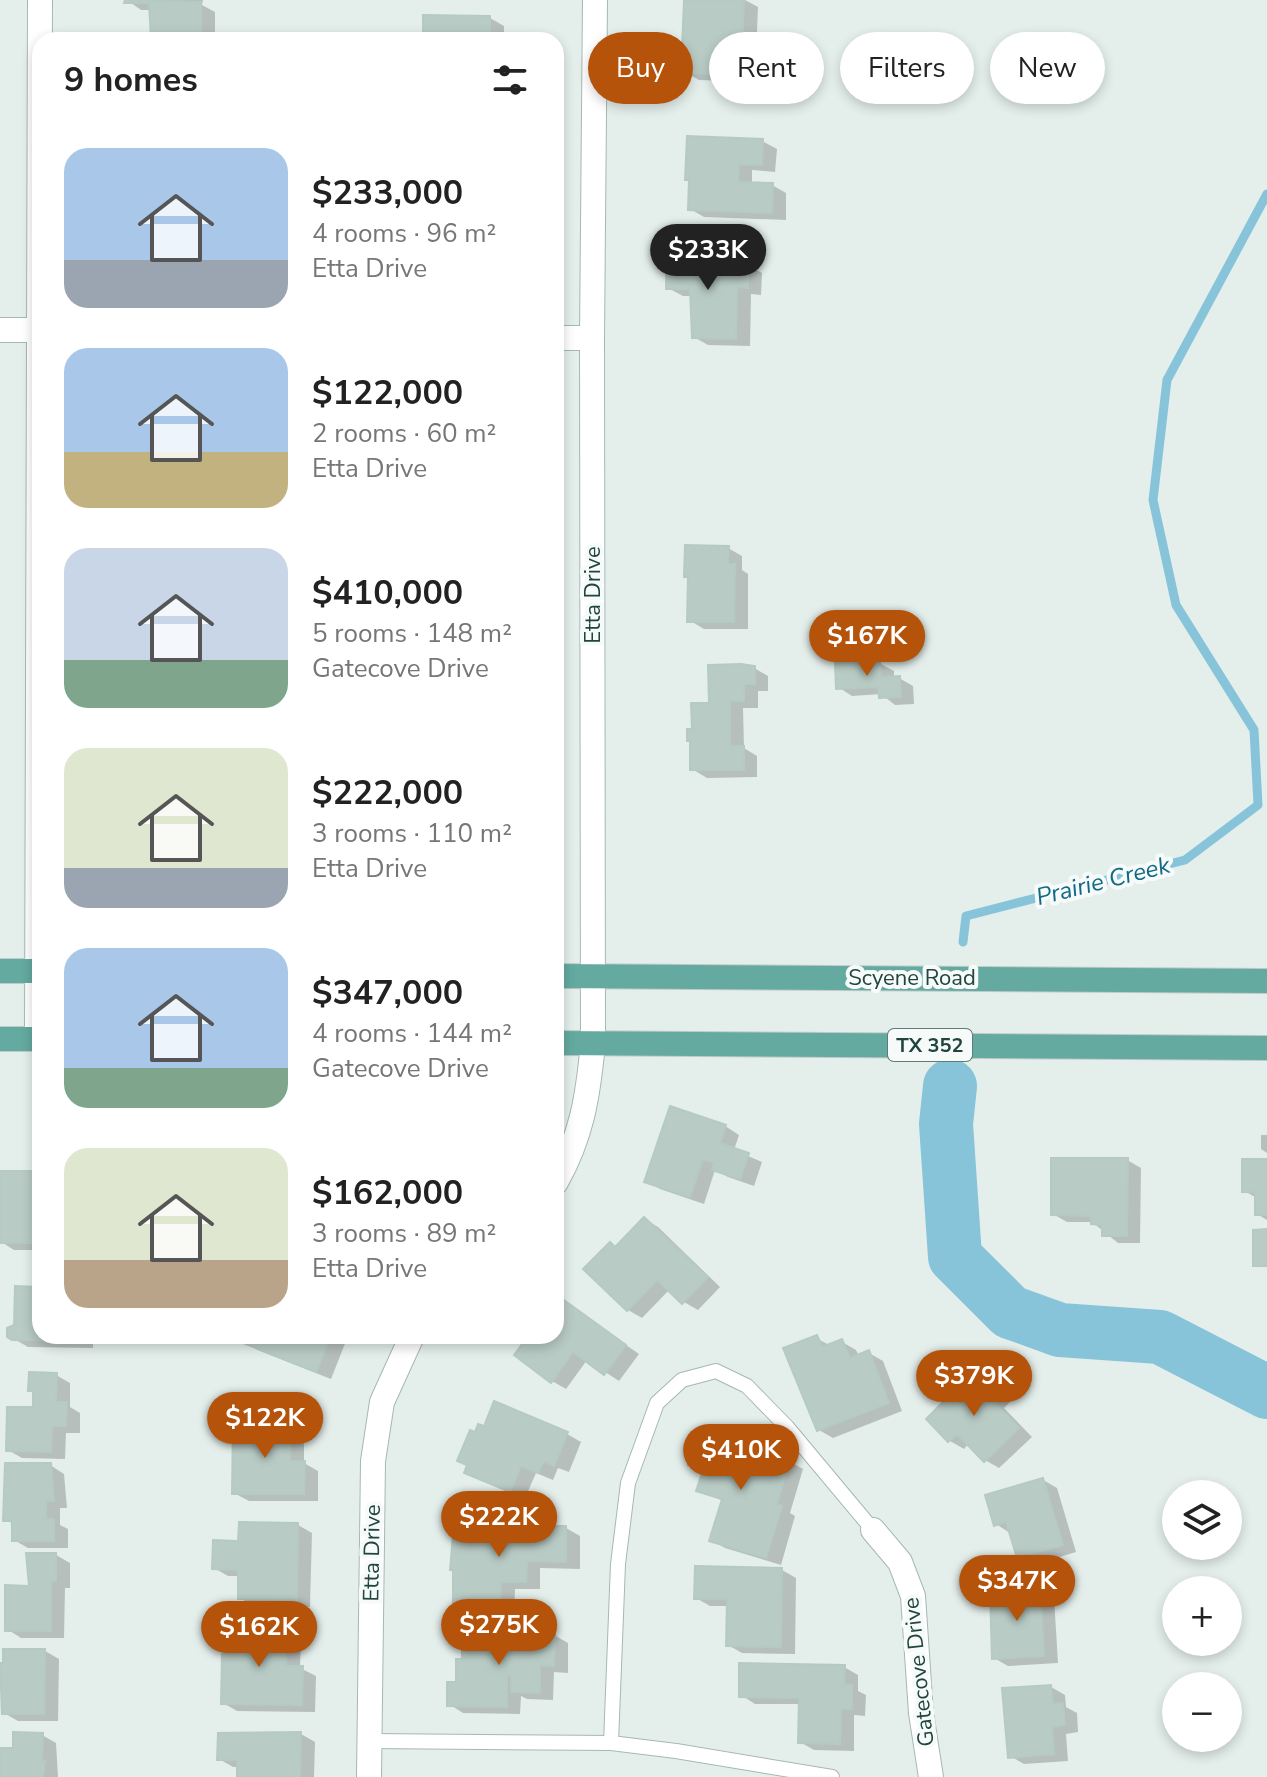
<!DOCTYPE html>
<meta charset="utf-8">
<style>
:root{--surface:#fff;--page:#f2f2f2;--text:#222;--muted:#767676;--accent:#b45309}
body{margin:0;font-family:"Nunito Sans",sans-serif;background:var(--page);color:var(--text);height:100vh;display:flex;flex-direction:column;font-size:30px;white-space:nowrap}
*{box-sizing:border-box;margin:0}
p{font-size:26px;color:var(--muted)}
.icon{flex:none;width:44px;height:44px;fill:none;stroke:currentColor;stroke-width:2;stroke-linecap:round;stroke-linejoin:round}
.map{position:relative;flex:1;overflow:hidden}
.details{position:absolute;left:32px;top:32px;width:532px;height:1312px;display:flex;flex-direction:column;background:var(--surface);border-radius:24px;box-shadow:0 4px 12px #0003}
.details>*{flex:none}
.guide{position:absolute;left:588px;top:32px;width:558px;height:72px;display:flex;gap:16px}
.fabs{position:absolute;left:1162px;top:1480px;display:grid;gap:16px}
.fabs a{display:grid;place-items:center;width:80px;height:80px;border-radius:50%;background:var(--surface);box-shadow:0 4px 12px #0003;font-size:40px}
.price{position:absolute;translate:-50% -68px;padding:0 18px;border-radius:28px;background:var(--accent);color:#fff;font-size:26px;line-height:52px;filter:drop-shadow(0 2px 4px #0008)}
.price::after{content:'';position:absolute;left:50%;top:48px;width:24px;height:18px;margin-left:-12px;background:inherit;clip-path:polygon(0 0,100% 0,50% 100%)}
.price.on{background:#222;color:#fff}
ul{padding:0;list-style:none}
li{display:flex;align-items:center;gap:24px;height:200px;padding:0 32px}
li span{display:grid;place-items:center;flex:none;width:224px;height:160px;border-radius:24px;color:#555}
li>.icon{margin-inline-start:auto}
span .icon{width:96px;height:96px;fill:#fffc;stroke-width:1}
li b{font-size:34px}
h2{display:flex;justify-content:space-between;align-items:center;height:96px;padding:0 32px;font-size:34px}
.pill{padding:0 28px;border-radius:36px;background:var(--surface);box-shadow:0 4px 12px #0003;font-size:28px;line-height:72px}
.pill.on{background:var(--accent);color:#fff}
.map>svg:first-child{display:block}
</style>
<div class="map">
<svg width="1267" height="1777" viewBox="0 0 1267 1777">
<rect width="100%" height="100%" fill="#e4efec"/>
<g fill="#0003">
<path d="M127,0H203L202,5L215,12V40H153L152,10H141Z"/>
<path d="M686,0H745L758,7L755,82L699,80L685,72Z"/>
<path d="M490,18L504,26V40H425Z"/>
<path d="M762,141L777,149L775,172L752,170V184L772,185L786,193V220L704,217L690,209Z"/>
<path d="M690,250L704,259V264L748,265L762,273L761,295L751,294L750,346L708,345L694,337L692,296H683L668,288Z"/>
<path d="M728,548L742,556V570L748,574V629H704L689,620L690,578L686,576Z"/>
<path d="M879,663L894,671V678H899L913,686L914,704L895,705L881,694L852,696L838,687Z"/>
<path d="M754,668L768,676V691H758V708H743L744,748L757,756V777L707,778L692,769V742L689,740L711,705Z"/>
<path d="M725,1126L739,1135L734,1150L762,1162L754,1186L728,1177L715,1170L704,1204L660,1189L646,1181Z"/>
<path d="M1261,1135H1267V1153L1261,1149Z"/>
<path d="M1127,1160L1141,1168L1140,1243H1118L1092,1222H1067L1053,1214Z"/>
<path d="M1267,1161V1220L1257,1214V1198L1244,1191Z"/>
<path d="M0,1173H40V1250H14L0,1241Z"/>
<path d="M644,1219L658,1227L720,1287L698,1310L684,1302L670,1289L642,1318L628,1310L586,1269L611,1244L617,1248Z"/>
<path d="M40,1289V1336H93V1348L28,1347L9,1336Z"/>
<path d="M558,1298L639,1354L619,1381L587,1360L566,1389L552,1381L530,1336H556Z"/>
<path d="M249,1336H348L331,1379L260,1351L246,1343Z"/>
<path d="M816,1338L831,1346L842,1342L856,1350L859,1356L869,1353L883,1361L902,1411L833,1438L819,1430Z"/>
<path d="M56,1375L70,1383V1407L80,1413V1433H66L65,1459L22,1458L8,1450L35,1409V1393L30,1390Z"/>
<path d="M970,1379L982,1386L987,1381L1001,1389L1012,1400L1004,1408L1032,1437L999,1468L985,1460L969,1443L964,1449L950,1441L929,1419Z"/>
<path d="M290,1424L304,1432V1463L318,1471V1501H249L234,1493Z"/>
<path d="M567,1434L581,1442L569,1472L558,1468L553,1480L536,1473L525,1498L467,1472Z"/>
<path d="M789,1461L803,1469L790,1513L795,1516L781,1565L725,1548L711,1540L723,1501L699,1490L704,1472L690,1464Z"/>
<path d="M50,1465L64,1474L67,1508H60V1525L68,1529V1548H28L14,1540V1524L5,1520Z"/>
<path d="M1043,1480L1057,1488L1076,1552L1033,1565L1018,1557L1010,1533L996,1524Z"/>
<path d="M298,1525L312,1533L310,1607L254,1606L240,1598V1576H228L214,1568L240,1543Z"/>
<path d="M566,1528L580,1536V1569L540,1568V1589H515L514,1615L469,1614L455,1606Z"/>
<path d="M56,1555L70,1563V1588H65L64,1638H21L7,1629L31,1588Z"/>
<path d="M782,1570L796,1578L795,1654L742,1653L728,1645L729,1606H710L696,1598Z"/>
<path d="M1039,1589L1054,1597L1058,1663L1008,1666L994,1658Z"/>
<path d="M286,1631L301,1639L300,1668L316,1676L315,1712L237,1711L223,1703Z"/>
<path d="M554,1635L568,1643V1673L554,1672L553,1700L527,1699L521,1696L520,1714L463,1713L449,1704L458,1684Z"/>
<path d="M45,1651L59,1659L58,1721H18L4,1713V1683L1,1681V1665Z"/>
<path d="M844,1667L858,1675V1691L866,1695L865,1716L854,1715V1751L814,1750L800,1742L801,1704H755L741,1695Z"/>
<path d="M1051,1687L1065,1695L1066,1707L1077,1713L1078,1732L1066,1734L1068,1761L1024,1764L1010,1756Z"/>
<path d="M301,1734L315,1742L314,1777H239V1767H233L219,1759Z"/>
<path d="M42,1735L56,1743L58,1777H0V1750H15Z"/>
</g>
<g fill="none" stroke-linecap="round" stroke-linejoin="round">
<path stroke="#87c4da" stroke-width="9" d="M963,942L966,916L1185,860L1258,805L1254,730L1176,605L1153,500L1167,380L1267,194"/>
<path stroke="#87c4da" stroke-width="54" d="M950,1086L946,1124L955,1257L1010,1312L1060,1330L1160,1337L1267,1392"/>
</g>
<g fill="#b9cbc5" stroke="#b6cac4" stroke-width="2">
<path d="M125,0L201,2V37L188,36V40H151L149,3H124Z"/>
<path d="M684,0H744L741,75L683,73L684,50H682Z"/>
<path d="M423,15L490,16V40H423Z"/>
<path d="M687,136L763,139L762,165L739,164L738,182L773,183L772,213L688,210L689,180H685Z"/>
<path d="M667,248H690V262L748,263V288L737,287L736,339L692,338L690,289H666Z"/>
<path d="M685,545L729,546L728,564H735L734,622H687L688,577H684Z"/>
<path d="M880,661L881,677L900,676L901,697L879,698L878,687L836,689L835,663Z"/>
<path d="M741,664L755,666V684H744V701H730V746H744V770H690V741H687V729H692L691,703H709L708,665Z"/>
<path d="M670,1106L726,1125L720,1143L749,1153L740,1179L712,1170L714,1163L703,1159L690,1197L644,1182Z"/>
<path d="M1051,1158H1128L1127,1236H1102V1225L1091,1224V1216L1051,1215Z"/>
<path d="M1242,1159H1267V1215H1255V1192H1242Z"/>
<rect x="0" y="1171" width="40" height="72"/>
<path d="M644,1217L708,1277L682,1304L657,1280L627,1311L583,1269L610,1242L615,1247Z"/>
<path d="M1267,1229V1266H1253V1230Z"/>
<path d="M15,1286L40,1287V1336H79V1341L12,1340L7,1337V1328L14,1325Z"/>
<path d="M557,1295L626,1345L604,1375L573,1352L551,1383L514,1355L528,1336H556Z"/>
<path d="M817,1335L822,1347L842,1339L850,1358L869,1350L889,1403L817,1431L783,1348Z"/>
<path d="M246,1336H331L316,1372L243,1343Z"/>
<path d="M29,1372L57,1373L56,1402H67L66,1426H52L51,1452L6,1451L7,1407H33V1391H28Z"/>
<path d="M969,1376L979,1386L987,1378L999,1391L991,1399L1019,1428L984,1462L957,1434L948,1442L926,1419Z"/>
<path d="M494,1401L568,1432L554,1466L544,1461L538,1473L521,1466L510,1492L464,1473L467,1465L457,1461L470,1430L475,1432L478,1424L484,1426Z"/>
<path d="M233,1421L291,1422L290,1461H305L304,1494H232Z"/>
<path d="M698,1432L790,1459L777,1504L782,1506L766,1558L709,1541L722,1499L696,1491L703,1470L688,1465Z"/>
<path d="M5,1463H51L54,1501H46V1519H54V1541H12V1521H3Z"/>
<path d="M1043,1478L1063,1545L1017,1558L1006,1522L994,1526L985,1495Z"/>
<path d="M239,1522L298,1523L297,1600L238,1599V1570L212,1569L213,1540L238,1541Z"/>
<path d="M454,1524L566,1526V1562L527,1561L526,1582H501L500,1608L453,1607V1570H450Z"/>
<path d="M26,1553H56V1581H51V1631H5V1585L29,1586Z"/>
<path d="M695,1566L782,1568L781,1647L726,1646L727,1599H694Z"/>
<path d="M1040,1587L1044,1656L992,1659L990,1590Z"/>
<path d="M227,1628L287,1629L286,1666H303L302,1705L221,1704L222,1654H226Z"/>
<path d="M462,1631L555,1633L554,1666L540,1665V1693L511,1692V1675H507V1707L447,1706V1682H456V1659H462Z"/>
<path d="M3,1649H45L44,1714H2L0,1663H3Z"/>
<path d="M739,1663L845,1665L844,1685H852V1709H841L840,1744L798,1743L799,1698L739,1697Z"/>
<path d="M1051,1685L1053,1704L1063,1703L1065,1725L1052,1727L1054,1754L1008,1758L1002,1688Z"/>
<path d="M13,1732L43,1733L42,1761H45L43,1777H0V1748H13Z"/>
<path d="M301,1732L300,1777H237V1760H217L218,1733Z"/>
</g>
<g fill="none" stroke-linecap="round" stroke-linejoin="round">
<defs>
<g id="service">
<path d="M369,1741L611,1743L676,1751L832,1777"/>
<path d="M611,1743L618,1564L628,1483L657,1403L682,1380L716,1371L747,1386L787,1427L873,1530"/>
</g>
<g id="minor">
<path d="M0,330H40"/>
<path d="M556,338H592"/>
<path d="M37,1039L40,0"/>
<path d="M556,1182C582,1136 588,1096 593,1043L592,338L595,0"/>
<path d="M873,1530L900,1562L913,1596L921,1713L931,1777"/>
<path d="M369,1777L373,1461L382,1402L412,1336"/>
</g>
<g id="primary">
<path d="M0,971H40"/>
<path d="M556,976L1267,981"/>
<path d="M0,1039H40"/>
<path d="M556,1043L1267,1048"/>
</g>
</defs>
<use href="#service" stroke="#a6b8b4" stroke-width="16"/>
<use href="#minor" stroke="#a6b8b4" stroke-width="26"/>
<use href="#primary" stroke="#c1cbc9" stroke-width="26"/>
<use href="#service" stroke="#fff" stroke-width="14"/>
<use href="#minor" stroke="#fff" stroke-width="24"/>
<use href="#primary" stroke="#64aaa0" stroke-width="24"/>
</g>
<g text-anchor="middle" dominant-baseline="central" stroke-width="8" stroke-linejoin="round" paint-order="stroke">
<rect fill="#f6fbf9" stroke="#617b76" stroke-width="2" x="888" y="1029" width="84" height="32" rx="6"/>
<g font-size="20" font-weight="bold" fill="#21443e">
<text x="930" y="1045">TX 352</text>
</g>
<g font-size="22" fill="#21443e" stroke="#f6fbf9">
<text transform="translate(593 595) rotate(-90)">Etta Drive</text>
<text x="912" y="978">Scyene Road</text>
<text transform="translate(372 1553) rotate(-89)">Etta Drive</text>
<text transform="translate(919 1672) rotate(-96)">Gatecove Drive</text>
</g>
<g font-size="24" font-style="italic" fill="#126888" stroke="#f6fbf9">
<text transform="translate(1103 881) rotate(-14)">Prairie Creek</text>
</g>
</g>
</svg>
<div class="fabs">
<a><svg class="icon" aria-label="layers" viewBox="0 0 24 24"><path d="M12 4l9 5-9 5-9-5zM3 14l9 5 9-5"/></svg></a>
<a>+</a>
<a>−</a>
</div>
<b class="price on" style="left:708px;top:292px">$233K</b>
<b class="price" style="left:867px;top:678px">$167K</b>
<b class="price" style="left:974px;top:1418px">$379K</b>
<b class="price" style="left:265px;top:1460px">$122K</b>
<b class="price" style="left:741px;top:1492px">$410K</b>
<b class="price" style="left:499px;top:1559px">$222K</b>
<b class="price" style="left:1017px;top:1623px">$347K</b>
<b class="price" style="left:499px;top:1667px">$275K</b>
<b class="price" style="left:259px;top:1669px">$162K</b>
<div class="guide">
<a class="pill on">Buy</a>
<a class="pill">Rent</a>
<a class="pill">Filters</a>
<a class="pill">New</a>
</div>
<section class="details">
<h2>9 homes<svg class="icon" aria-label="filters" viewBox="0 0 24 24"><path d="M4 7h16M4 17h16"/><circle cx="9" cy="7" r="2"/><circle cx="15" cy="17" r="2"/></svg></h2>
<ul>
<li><span style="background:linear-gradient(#a9c7e8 70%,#9aa5b1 0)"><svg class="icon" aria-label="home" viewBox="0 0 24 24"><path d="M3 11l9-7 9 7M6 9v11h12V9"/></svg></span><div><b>$233,000</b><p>4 rooms · 96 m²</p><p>Etta Drive</p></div></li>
<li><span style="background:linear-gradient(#a9c7e8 65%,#c2b280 0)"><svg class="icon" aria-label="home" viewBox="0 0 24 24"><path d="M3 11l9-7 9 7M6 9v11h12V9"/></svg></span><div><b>$122,000</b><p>2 rooms · 60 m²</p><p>Etta Drive</p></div></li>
<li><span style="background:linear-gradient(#c9d6e8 70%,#7fa58c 0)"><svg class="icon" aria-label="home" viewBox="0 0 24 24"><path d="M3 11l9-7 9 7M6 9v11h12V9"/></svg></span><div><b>$410,000</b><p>5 rooms · 148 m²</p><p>Gatecove Drive</p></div></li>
<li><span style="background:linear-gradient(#dfe7d0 75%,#9aa5b1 0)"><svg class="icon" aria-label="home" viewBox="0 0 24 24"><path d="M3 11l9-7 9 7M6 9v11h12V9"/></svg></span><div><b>$222,000</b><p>3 rooms · 110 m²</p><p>Etta Drive</p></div></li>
<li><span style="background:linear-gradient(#a9c7e8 75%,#7fa58c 0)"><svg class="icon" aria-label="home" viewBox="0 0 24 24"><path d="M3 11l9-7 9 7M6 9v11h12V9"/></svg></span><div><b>$347,000</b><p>4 rooms · 144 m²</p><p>Gatecove Drive</p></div></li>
<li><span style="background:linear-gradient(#dfe7d0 70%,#b9a48a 0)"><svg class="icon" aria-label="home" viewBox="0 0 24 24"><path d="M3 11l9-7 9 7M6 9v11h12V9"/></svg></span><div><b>$162,000</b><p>3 rooms · 89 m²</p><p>Etta Drive</p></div></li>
</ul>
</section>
</div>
